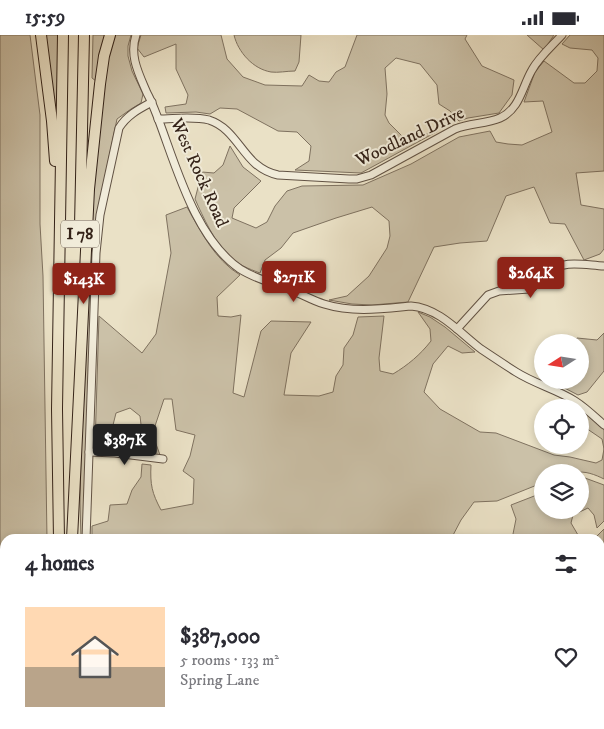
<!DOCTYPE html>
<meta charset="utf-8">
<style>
:root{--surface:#fff;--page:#f2f2f3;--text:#2b2b33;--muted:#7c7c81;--accent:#8f2418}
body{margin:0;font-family:"IM FELL DW Pica",serif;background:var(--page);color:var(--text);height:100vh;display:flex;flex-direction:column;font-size:19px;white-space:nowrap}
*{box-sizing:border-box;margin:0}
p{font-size:16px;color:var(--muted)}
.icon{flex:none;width:28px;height:28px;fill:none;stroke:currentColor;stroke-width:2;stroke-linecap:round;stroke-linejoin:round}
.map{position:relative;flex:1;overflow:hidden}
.drawer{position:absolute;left:0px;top:499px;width:605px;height:196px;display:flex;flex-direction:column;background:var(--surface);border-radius:15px 15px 0 0;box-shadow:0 2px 8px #0003}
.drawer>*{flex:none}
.needle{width:32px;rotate:258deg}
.fabs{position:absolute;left:534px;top:299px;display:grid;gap:10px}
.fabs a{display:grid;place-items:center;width:55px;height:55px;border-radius:50%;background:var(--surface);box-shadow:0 2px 8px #0003;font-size:25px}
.price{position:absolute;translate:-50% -42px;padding:0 11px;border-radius:5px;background:var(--accent);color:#fff;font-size:16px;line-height:32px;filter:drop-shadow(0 1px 2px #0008)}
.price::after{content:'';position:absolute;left:50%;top:30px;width:15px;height:11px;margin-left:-8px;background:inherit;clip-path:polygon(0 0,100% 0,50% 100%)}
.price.selected{background:#222;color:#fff}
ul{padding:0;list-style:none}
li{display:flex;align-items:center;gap:15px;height:125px;padding:0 25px}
li span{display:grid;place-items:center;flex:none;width:140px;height:100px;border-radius:0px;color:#555}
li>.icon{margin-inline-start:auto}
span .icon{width:60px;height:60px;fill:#fffc;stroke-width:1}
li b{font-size:21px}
h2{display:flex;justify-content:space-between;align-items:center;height:60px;padding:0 25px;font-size:21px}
.status{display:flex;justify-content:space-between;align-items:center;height:35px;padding:0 25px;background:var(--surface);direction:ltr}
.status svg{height:14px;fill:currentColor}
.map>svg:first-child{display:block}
</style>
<div class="status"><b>15:59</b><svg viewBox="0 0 49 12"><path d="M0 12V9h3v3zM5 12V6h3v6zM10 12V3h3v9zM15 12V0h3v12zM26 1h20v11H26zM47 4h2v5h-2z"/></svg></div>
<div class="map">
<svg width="604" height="694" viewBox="0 0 604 694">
<rect width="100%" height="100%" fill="#eae1c6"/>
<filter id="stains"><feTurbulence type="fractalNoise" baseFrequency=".004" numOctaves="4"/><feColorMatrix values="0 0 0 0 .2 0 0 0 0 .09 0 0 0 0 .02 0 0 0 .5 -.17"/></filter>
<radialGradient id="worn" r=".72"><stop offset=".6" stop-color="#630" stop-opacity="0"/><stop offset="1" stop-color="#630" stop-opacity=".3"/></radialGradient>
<g fill="#cbc1a8" stroke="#7f7260">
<path d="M0,0H30L40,80V189L43,241L47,504H5V690H56V694H0Z"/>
<path d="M45,0H61L57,100Z"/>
<path d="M93,0H106L96,46L92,43Z"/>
<path d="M115,0H131L128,11V21L132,36L143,59L141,68L131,74L117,84L95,189L93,209L84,504H81L80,468L82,377L85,297L89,257L91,184L105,34Z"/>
<path d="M141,0H221L227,24L243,42L265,50L302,51L309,40L319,46L329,47L336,37L345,32L357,0H467L465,4L482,31L514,45L512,60L499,78L468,83L459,86L450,76L439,69L437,50L420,29L396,23L385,33L387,59L385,80L389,88L405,104L438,96L361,138L295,135L309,126L311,111L297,97L278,96L237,74L220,73L210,79L196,77L166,78L165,72L186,69L188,60L176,34V9L144,22L137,13Z"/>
<path d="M234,0H301L299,27L295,36C287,36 278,38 271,37C253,34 238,17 234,0Z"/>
<path d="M527,0H554L544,15Z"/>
<path d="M570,0H604V136L576,138L581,170L604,174V214L600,219L584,225L565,189L550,188L534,152L506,161L487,206L460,208L434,212L408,267L372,270L352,269L329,265L347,261L369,241L387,213L390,201L389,186L372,172L336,183L293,198L281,213L265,225L260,238C249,234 237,229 229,221C215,208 203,182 195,164L202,137L214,138L223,130L230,111L243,132L261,146L234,173L232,183L256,193L267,187L275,171L287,156L302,151L363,150L411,129L459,102L490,96L496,107L508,109L522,110L552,97L543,66L524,67L535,37L544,26L574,48H585L597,36L598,23L592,15L570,13L562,9Z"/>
<path d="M187,172C201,197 215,225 240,240L217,262L218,281L231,282L241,280L233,358L244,362L261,296L271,286L311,287L291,318L284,360L319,361L333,357L336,341L343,330L344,313L353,300L358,282L384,281L379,323L380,336L393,339C408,330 420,320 431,306L430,294L418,277L430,282L445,292L475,317L462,318L448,311L433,329L424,357L440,374L480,397L496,398L554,420L570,422L596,428L602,425L604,414L602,404L580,389V372H567L568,366L579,372L604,395V444C596,440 584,435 575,438H542V448L497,466L474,467L461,485L451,504H92V491L108,486L110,470L127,469L132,455L141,442L142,429L151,430C150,450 152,458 161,475L193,469L194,444L183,436L190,421L195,400L176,395L172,364H164L155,391L152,398L160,420L135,417V405L142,398L140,381L130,373L116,378L112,394L116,413L95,411L99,281L142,318L156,299L171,218L166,180Z"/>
<path d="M604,298V336L587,357L578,360L549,345H580V308L575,307L577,303L597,305Z"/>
<path d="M585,443L604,450V486L597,493L594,480L588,473L573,480L571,488L578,500L567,504H512L516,484L511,470L542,458V475H580V445Z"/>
<path d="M604,494V694H178L190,690H600V504H594Z"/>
<path d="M103,690H150L141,694H103Z"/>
</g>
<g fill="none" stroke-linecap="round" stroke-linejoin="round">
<defs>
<g id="minor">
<path d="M136,0C129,21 139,39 147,58C152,67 155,76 159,86C177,134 196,204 240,234C257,245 277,249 296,257C305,261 314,266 324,269C353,278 381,274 411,271C439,273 460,298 481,314C493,322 505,330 516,337C535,349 556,354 575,366C586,373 595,382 604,390"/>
<path d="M158,84C174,84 193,81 209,85C240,95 243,133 278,140L349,144H357L371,140L455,94C470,88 486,89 500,83C520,74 522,52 532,35C539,22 552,11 562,0"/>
<path d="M457,294L488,260L499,256L529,254L533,252C537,247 542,242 547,238C563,224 584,230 604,231"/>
<path d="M89,417L115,418L163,424"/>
<path d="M86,504L96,218L100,180L119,93C127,80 139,74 152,67"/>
<path d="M99,690V694"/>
</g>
<g id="highway">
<path d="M41,0L52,86L55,126"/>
<path d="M80,191L84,0"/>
<path d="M59,504L57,374L63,0"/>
<path d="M72,504L89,154L100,49L104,21L110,0"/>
<path d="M68,690V694"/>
<path d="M80,690V694"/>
</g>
</defs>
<use href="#minor" stroke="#615244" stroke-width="9"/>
<use href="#highway" stroke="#332218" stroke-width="12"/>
<use href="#minor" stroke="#f1ecda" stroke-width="7"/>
<use href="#highway" stroke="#eae1c6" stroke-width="10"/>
</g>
<g text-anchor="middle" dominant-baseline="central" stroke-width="4" stroke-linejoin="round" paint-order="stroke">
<rect fill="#f1ecda" stroke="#6c5f52" stroke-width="1" x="61" y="185.5" width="38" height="27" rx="4"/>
<g font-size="16" font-weight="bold" fill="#332218">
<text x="80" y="199">I 78</text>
</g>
<g font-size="18" fill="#332218" stroke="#f1ecda">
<text transform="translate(410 102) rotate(-25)">Woodland Drive</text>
<text transform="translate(199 138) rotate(66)">West Rock Road</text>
</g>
</g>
<rect width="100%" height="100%" filter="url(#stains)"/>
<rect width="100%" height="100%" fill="url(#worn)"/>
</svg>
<div class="fabs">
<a><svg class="needle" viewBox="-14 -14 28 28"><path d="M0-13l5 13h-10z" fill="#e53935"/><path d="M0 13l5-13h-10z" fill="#7c7c81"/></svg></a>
<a><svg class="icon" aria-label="locate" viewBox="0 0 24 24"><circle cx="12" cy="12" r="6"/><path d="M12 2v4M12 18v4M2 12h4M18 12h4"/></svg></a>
<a><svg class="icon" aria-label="layers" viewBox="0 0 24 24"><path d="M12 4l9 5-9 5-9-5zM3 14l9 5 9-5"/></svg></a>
</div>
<b class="price" style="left:531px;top:264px">$264K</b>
<b class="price" style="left:294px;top:268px">$271K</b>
<b class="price" style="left:84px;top:270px">$143K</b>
<b class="price selected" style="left:125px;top:431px">$387K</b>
<section class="drawer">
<h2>4 homes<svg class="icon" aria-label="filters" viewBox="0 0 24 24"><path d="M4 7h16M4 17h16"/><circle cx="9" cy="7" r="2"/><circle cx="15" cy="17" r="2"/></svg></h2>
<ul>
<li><span style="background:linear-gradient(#ffd9b3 60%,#b9a48a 0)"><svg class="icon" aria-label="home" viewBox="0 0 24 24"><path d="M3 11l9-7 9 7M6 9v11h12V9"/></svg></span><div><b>$387,000</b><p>5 rooms · 133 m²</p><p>Spring Lane</p></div><svg class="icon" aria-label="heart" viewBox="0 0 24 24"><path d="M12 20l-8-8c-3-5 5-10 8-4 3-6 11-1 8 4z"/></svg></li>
</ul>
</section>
</div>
